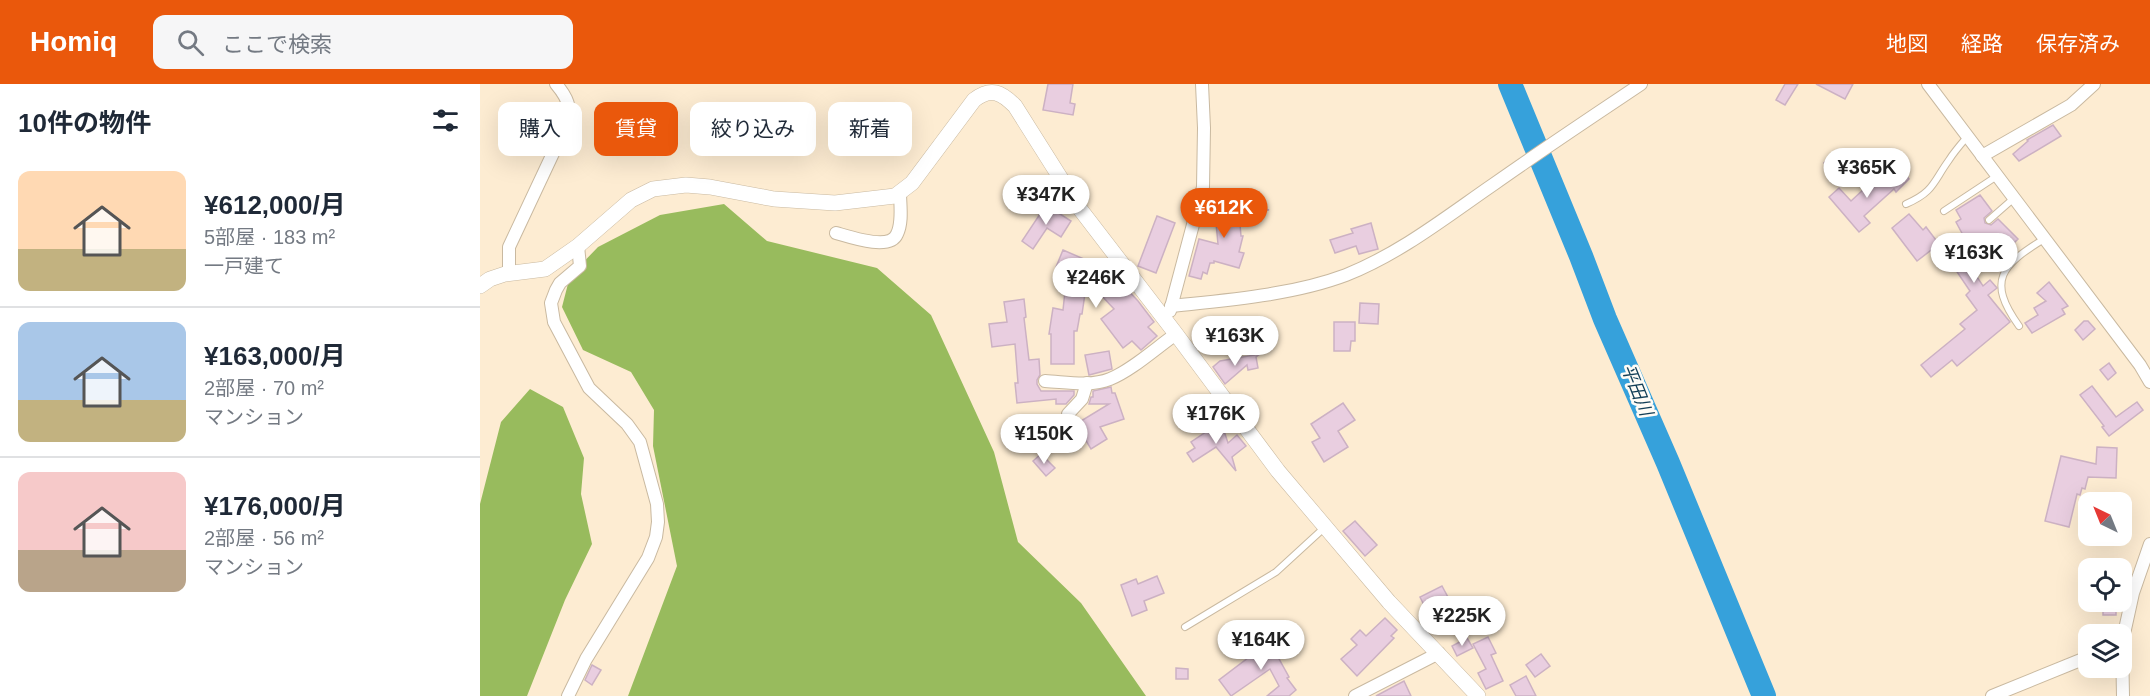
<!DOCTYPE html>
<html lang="ja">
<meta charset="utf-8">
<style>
:root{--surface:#fff;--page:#f6f6f7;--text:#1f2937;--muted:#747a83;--line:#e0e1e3;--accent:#ea580c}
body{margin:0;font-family:Arial,"Noto Sans JP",sans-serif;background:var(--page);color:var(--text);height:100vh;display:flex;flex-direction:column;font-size:22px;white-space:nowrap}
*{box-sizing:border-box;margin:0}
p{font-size:20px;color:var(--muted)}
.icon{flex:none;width:33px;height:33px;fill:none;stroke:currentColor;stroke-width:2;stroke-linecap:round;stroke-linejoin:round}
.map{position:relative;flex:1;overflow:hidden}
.drawer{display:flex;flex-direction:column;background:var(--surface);width:480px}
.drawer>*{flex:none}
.hud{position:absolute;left:18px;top:18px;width:570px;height:54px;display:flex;gap:12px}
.needle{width:39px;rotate:317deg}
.fabs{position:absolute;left:1598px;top:408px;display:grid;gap:12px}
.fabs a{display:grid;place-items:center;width:54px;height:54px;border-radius:12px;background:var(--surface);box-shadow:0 6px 24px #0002;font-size:30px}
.price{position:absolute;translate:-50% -51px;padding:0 14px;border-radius:21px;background:#fff;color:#222;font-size:20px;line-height:39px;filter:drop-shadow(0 2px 3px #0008)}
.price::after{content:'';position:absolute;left:50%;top:36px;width:18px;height:14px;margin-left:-9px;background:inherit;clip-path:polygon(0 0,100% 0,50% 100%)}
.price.selected{background:var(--accent);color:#fff}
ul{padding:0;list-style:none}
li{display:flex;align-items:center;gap:18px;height:150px;padding:0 18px}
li+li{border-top:2px solid var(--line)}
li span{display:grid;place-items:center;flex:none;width:168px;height:120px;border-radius:12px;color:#555}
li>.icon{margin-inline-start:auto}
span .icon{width:72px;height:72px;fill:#fffc;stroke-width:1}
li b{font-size:26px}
h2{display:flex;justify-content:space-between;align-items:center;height:72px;padding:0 18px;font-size:26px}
.tag{padding:0 21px;border-radius:12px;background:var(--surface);box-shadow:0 6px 24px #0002;font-size:21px;line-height:54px}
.tag.selected{background:var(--accent);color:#fff}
header{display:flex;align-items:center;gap:36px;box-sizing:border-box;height:84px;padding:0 30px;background:var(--accent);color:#fff}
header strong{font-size:28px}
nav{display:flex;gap:33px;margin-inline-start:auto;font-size:21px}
.search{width:420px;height:54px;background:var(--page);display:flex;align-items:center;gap:15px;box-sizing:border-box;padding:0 21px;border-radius:12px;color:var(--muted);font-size:22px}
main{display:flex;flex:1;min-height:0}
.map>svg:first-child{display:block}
</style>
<header>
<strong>Homiq</strong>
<div class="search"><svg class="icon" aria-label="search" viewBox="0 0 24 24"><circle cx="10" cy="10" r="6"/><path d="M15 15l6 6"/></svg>ここで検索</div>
<nav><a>地図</a><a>経路</a><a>保存済み</a></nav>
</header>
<main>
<section class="drawer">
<h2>10件の物件<svg class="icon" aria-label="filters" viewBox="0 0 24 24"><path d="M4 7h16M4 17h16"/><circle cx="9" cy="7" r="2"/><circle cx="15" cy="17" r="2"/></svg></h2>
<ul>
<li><span style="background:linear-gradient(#ffd9b3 65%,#c2b280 0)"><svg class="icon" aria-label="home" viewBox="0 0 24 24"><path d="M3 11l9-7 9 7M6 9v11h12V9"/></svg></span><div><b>¥612,000/月</b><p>5部屋 · 183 m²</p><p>一戸建て</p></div></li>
<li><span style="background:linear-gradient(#a9c7e8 65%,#c2b280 0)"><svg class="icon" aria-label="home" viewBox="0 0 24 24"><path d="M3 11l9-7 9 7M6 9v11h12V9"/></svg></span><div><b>¥163,000/月</b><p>2部屋 · 70 m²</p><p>マンション</p></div></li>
<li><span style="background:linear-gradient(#f6c9c9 65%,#b9a48a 0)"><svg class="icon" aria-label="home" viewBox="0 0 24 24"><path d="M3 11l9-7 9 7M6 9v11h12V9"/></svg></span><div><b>¥176,000/月</b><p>2部屋 · 56 m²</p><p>マンション</p></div></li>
</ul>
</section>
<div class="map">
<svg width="1670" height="612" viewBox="0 0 1670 612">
<rect width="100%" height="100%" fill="#fdecd2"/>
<g fill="#98bb5d">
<path d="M244,120L287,157L397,184L451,231L514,368L538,458L601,519L666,612H148L197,482L173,362L174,326L151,288L103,266L82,223L90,192L118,163L180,131Z"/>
<path d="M50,305L83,323L104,374L101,410L112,460L85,516L47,612H0V420L21,338Z"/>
</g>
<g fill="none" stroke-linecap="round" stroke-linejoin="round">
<path stroke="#36a1db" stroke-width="24" d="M1030,0L1101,172L1125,235L1188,379L1284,612"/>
</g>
<g fill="#e9cee0" stroke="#ccb1c3" stroke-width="1.5">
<path d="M568,0H593L590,19L595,20L593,31L563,26Z"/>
<path d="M1305,0H1318L1305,21L1296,16Z"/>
<path d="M1336,0H1373L1365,15Z"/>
<path d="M1573,41L1581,52L1539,77L1533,70L1548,57L1547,56Z"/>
<path d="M1357,66L1365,73L1352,86L1344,79Z"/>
<path d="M1420,84L1429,95L1416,108L1414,105L1384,132L1390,139L1379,148L1349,113L1359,104L1371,117L1395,95L1400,102Z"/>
<path d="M1500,111L1512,127L1504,134L1505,139L1511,141L1518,135L1538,155L1528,165L1524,160L1493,178L1495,182L1491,184L1503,202L1510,196L1517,204L1508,211L1530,238L1477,282L1472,276L1451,293L1441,281L1485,245L1480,240L1497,226L1486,211L1490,207L1473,182L1476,180L1466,166L1484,153L1476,138L1481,135L1476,126Z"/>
<path d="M777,113L778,122L789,126L759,129L761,152H763L759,168L764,169L759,184L734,177V179H730L727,190L723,188L721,195L709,192L719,155L738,160L736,139H743L740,117L763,118V114Z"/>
<path d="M566,121L591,137L581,153L567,144L553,165L542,157Z"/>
<path d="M1429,130L1443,146L1446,143L1459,160L1437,177L1412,144Z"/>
<path d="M677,132L695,139L676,189L658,182Z"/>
<path d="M891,139L898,165L879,170L876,162L855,169L850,156L873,149L871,145Z"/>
<path d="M583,166L620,182L623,180L658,217L674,238L668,243L677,252L661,266L652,257L643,264L621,235L634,225L607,196L602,230H600L597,247H594V280H571V250H569L573,224L583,226L587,188L576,183Z"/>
<path d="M1569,198L1588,222L1582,225L1585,230L1552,249L1545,239L1558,231L1554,224L1566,217L1557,209Z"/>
<path d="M544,215L546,233L544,234L549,276L559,275L560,291L557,296V300L561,307H594V311L586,320H576V315L537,319L535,299H538L535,260L512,263L509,240L527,238L524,218Z"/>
<path d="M880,219L899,220L898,240L879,239Z"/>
<path d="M1604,237H1608L1615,245L1603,256L1595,246Z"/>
<path d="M854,238H875V257H871L870,267H854Z"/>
<path d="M629,267L632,285L609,291L605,271Z"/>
<path d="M780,270L776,273L778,284L768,286L767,281L745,300L733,283L740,277Z"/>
<path d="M1629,279L1636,289L1628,296L1620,286Z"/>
<path d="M1612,302L1636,333L1657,318L1663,326L1629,352L1622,343L1624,342L1600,311Z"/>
<path d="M631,303L632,309H635L644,335L620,343L627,355L611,365L596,340L629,320H609L611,313H613V307Z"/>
<path d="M863,319L875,336L858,347L868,363L844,378L832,358L840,354L831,340Z"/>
<path d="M557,338V343H562L561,368L547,367V356H543V339Z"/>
<path d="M741,338L748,359L757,351L766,362L752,373L756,387L736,363L713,378L707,369L715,364L711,358Z"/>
<path d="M1617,363L1637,364L1636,394L1608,393L1605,405L1602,404L1600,411L1597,410L1589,443L1565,437L1581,372L1616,380Z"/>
<path d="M561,370L575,384L566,392L553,377Z"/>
<path d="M875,437L897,461L885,472L863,447Z"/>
<path d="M677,492L684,509L664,517L667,526L652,532L641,501L656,495L658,500Z"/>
<path d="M962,502L970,517L948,529L940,513Z"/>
<rect x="1623" y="518" width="13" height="13"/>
<path d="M905,534L917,546L911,552L914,554L877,592L861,575L877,561L871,555L880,546L886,552Z"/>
<path d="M1008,553L1016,569L1011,571L1023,597L1006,605L998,589L1006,585L993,560Z"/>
<path d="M987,554L993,564L977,572L972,562Z"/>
<path d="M805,555L811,567L798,573L809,593L807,594L816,606L809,612H787L799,602L790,585L751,612L739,596L772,571Z"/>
<path d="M1061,570L1070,582L1055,593L1046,581Z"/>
<path d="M112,581L121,586L112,601L105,596Z"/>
<path d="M696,584L708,585V595H696Z"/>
<path d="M1046,592L1056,612H1036L1030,601Z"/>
<path d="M924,597L931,612H896Z"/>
</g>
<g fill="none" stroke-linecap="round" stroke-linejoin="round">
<defs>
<g id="service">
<path d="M1426,120C1454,108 1453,98 1469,76C1474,68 1481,60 1487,53"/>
<path d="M1464,127L1517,92"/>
<path d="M1509,136L1533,115"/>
<path d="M1539,242C1506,196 1522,181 1564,155"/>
<path d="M705,543L796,488L844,444"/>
</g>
<g id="minor">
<path d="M1448,0L1660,281L1670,298"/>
<path d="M1502,72L1591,21L1614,0"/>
<path d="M356,149C370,153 410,167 417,150C423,138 420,121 420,108"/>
<path d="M29,190V163L83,48C91,26 92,19 76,0"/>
<path d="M691,222C748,216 813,211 866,191C921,169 966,133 1014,100C1062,66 1112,33 1161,0"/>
<path d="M690,227L723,103L724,44L722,0"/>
<path d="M565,297C586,298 610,303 630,295C652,286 676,264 696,250"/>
<path d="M588,330L602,315L607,299"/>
<path d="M88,612L106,575L168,474L176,453L178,438L177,420L160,358L147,340L109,304L74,238L71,219L76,206L80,199L100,182L98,162"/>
<path d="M875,612L959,569"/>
<path d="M1512,612L1608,573"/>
<path d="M1643,612L1642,559L1653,509L1670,460"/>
</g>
<path id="tertiary" d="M0,202L10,195L25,190L65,185L98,162L151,116L173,105L206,101L230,103L294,115L355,119L415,112L432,99L494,16C511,3 521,8 535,22L600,125L696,250L798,387L909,518L998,612"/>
</defs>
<use href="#service" stroke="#c9b9a0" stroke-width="8"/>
<use href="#minor" stroke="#c9b9a0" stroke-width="14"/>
<use href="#tertiary" stroke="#c9b9a0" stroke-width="16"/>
<use href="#service" stroke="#fff" stroke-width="6"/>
<use href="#minor" stroke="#fff" stroke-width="12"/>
<use href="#tertiary" stroke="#fff" stroke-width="15"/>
</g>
<g text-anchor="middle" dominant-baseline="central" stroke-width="5" stroke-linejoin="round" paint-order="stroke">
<g font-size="18" font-style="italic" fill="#133f57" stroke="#fffcf6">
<text transform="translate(1157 306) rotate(68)">平田川</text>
</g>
</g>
</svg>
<div class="fabs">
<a><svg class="needle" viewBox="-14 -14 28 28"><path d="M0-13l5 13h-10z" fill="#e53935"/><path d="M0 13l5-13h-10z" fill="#747a83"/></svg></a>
<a><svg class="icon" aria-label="locate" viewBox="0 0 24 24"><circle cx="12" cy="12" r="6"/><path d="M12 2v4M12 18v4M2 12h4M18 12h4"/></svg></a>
<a><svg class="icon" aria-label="layers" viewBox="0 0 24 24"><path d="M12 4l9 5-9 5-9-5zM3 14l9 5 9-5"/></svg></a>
</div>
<b class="price" style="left:1387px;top:115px">¥365K</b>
<b class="price" style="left:566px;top:142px">¥347K</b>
<b class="price selected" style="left:744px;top:155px">¥612K</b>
<b class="price" style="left:1494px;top:200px">¥163K</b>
<b class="price" style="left:616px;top:225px">¥246K</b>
<b class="price" style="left:755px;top:283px">¥163K</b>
<b class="price" style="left:736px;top:361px">¥176K</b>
<b class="price" style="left:564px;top:381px">¥150K</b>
<b class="price" style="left:982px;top:563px">¥225K</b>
<b class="price" style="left:781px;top:587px">¥164K</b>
<div class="hud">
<a class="tag">購入</a>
<a class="tag selected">賃貸</a>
<a class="tag">絞り込み</a>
<a class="tag">新着</a>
</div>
</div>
</main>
